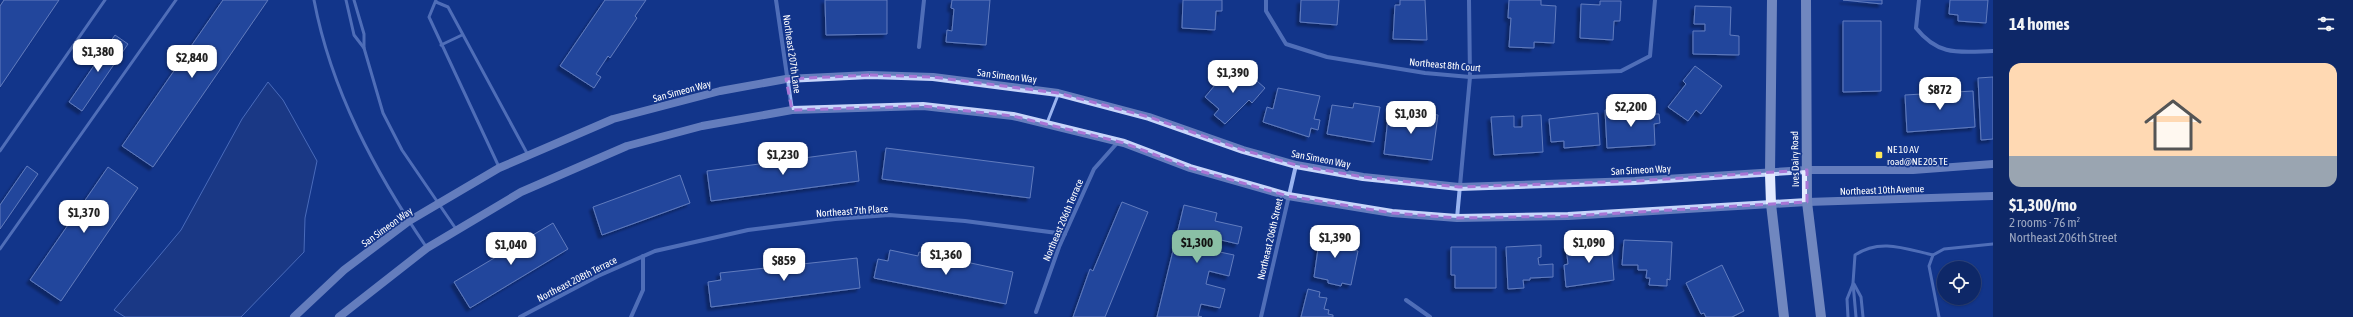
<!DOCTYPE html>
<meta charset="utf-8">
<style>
:root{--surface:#0e2868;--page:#1c3471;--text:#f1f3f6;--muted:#9ba6c0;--line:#2e447c;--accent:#8abfa5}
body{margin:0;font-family:"Asap Condensed",sans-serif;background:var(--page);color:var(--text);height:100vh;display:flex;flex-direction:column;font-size:15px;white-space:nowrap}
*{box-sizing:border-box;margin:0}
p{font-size:13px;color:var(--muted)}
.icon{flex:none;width:22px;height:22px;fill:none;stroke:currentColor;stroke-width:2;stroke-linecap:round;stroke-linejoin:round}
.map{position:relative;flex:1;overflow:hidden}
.drawer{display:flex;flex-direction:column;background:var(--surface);width:360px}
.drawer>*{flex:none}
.buttons{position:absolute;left:1937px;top:261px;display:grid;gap:8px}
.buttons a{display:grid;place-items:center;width:44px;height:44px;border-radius:50%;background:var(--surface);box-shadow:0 1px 3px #0004,0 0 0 1px var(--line);font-size:20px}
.price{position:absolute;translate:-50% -34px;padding:0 9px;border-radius:8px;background:#fff;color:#222;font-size:13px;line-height:26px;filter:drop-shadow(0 1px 2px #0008)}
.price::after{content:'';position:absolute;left:50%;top:24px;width:12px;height:9px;margin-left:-6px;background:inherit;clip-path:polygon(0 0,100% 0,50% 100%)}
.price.current{background:var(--accent);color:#111}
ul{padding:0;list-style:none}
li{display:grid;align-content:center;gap:8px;height:212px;padding:0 16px}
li+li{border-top:1px solid var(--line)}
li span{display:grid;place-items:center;height:124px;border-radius:12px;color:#555}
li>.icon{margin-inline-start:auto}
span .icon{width:72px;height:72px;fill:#fffc;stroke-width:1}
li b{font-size:17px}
h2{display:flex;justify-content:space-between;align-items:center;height:48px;padding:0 16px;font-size:17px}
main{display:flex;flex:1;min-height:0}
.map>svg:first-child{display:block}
</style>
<main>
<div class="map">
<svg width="1993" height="317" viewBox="0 0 1993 317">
<defs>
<filter id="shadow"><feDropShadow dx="-3.5" dy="3.5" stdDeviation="1" flood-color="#0009"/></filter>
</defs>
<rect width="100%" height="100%" fill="#13358b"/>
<path fill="#243d7e" stroke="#8bacf4" d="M268,82L283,100L317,161L305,218L304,252L241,317H125L114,310L181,230L242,119Z"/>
<g fill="#365bb2" stroke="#c0d2fc" filter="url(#shadow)">
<path d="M4,0H59L0,87V6Z"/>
<path d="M223,0H268L153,167L122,146Z"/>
<path d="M605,0H646L635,16L637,18L610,58L608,56L596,74L601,77L594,88L560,66Z"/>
<path d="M825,0H887V34L826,35Z"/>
<path d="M952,0H990L986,45L946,42L947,30L952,31L954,9L951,8Z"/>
<path d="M1183,0H1222V11H1216L1215,30L1182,28Z"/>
<path d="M1301,0H1339L1337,25L1300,22Z"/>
<path d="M1400,0H1425L1427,40L1393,39L1395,5H1400Z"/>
<path d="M1509,0H1541V5L1556,6L1554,43L1534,42V48L1509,47L1511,18H1508Z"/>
<path d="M1843,0H1882V4Z"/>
<path d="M1950,0H1988L1986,23L1958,21V15L1949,14Z"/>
<path d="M1600,1H1621L1620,21H1614L1613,40L1580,38L1581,4L1600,5Z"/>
<path d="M1695,6L1731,7L1730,35L1739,36V55L1693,54V31H1705V24H1694Z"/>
<path d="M1843,21H1881V91L1843,92Z"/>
<path d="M115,35L128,44L82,111L69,102Z"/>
<path d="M1695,66L1722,86L1701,114L1696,110L1688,121L1668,107L1686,84L1683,81Z"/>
<path d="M1230,67L1246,80L1250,75L1265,88L1252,103L1249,100L1225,124L1214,115L1219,109L1205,97Z"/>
<path d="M1993,77V139L1981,140L1978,78Z"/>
<path d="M1278,88L1320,96L1314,119L1320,120L1318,130L1311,128L1309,137L1263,122L1267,107L1273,109Z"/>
<path d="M1973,91L1975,127L1907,132L1905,95Z"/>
<path d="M1354,103L1380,107L1374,142L1327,134L1332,105L1353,108Z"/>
<path d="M1653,108V114H1659L1660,123L1654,124L1655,145L1607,148L1605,110L1627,109L1628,120L1635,119L1634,109Z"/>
<path d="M1389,109L1409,111L1408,122L1415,123L1416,112L1438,115L1432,160L1384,154Z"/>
<path d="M1598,113L1600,145L1564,148V141L1551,142L1549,119Z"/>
<path d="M1541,115L1543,152L1494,155L1491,117L1514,116V127H1522V116Z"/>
<path d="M886,148L1034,167L1030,198L882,179Z"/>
<path d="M856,151L859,181L711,201L707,171Z"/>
<path d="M27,166L38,174L0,229V205Z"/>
<path d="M108,167L138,188L61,301L30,280Z"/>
<path d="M680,175L690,203L602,235L593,207Z"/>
<path d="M1122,202L1148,212L1105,317H1073L1090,269L1093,271Z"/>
<path d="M1184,205L1217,213L1215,221L1242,227L1238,244L1217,239L1215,251L1234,255L1229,276L1209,271L1206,284L1225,289L1220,308L1201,304L1198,316L1202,317H1157Z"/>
<path d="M553,223L568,249L470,308L454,282Z"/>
<path d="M1321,228L1343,232L1340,247L1358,251L1351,285L1342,283L1341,286L1328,283V280L1314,277Z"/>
<path d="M1624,240L1672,242L1670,280L1667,279V286L1649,285L1650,278H1646L1647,270H1638V265H1622Z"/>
<path d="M1611,243L1614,280L1566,287L1564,265L1568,264L1566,246Z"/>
<path d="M1541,245V257L1538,258L1539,265L1553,264V277L1530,278V280H1523L1524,288L1508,289L1506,247Z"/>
<path d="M1451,247H1496V288H1455V275H1451Z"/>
<path d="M890,250L918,256L919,252L1013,272L1006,304L874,278L878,259L888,261Z"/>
<path d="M857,258L860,288L711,307L708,282L721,280L720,273Z"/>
<path d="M1722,265L1744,311L1732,317H1706L1704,313L1701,314L1686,283Z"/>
<path d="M1308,289L1320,292L1319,297L1327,298L1324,309L1329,310L1328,314L1333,315V317H1301Z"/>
</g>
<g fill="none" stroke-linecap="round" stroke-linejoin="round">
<g stroke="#9ab4f0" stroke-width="3">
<path d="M314,0C331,90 375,172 427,248"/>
<path d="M346,0L354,35L364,48"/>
<path d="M354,0L364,34V48L383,113L402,150L456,229"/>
<path d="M436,0L429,17L499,167"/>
<path d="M436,2L448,7L528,155"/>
<path d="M441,45L462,35"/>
<path d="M1047,123L1058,95"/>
<path d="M0,151L105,0"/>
<path d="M0,249L176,0"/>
<path d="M1854,284L1861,297L1863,317"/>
<path d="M1848,317L1847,299L1853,284"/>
<path d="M1856,317L1853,283L1855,255C1880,238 1906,249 1933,255"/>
<path d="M1939,317L1929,266L1933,255L1944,249L1993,244"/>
</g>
<g stroke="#9ab4f0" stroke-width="4">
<path d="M776,0L792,110"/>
<path d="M1266,0V11L1286,44L1327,57L1425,73L1470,77L1621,71L1650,56L1655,0"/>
<path d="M1919,0L1916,28C1939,57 1960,52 1993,51"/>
<path d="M919,47L924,0"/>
<path d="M1457,218L1470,77L1469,0"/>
<path d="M1406,300L1430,317"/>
<path d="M1036,312L1059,247L1094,169L1118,142"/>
<path d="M520,317L598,276L655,251L748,230L835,219L889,215L965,221L1065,234"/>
<path d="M631,317L643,290V256"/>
<path d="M1261,317L1296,165"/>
</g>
<g stroke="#c8d6fb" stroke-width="8">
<path d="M294,317L344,270L409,221L499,168L613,119L720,91L786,79L870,75L933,77L1058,93L1149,117L1243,150L1296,165L1363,177L1459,187L1635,181L1807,170H1913L1993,164"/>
<path d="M339,317L427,248L521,192L627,146L702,126L792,110L923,106L1013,116L1124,143L1190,168L1288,196L1392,213L1457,218L1568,216L1807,202L1993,196"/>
</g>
<g stroke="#e3eaff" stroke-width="10">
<path d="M1772,0L1770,174L1771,204L1784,317"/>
<path d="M1806,0L1807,202L1821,317"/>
</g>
</g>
<path d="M0 0H1993V317H0ZM870,75L933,77L1058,93L1149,117L1243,150L1296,165L1363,177L1459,187L1635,181L1807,170V202L1568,216L1457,218L1392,213L1288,196L1190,168L1124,143L1013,116L923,106L792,110L786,79Z" fill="#13358b" fill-opacity=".55" fill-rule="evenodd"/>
<path fill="none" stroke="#a976d5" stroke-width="3" stroke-dasharray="8 5" stroke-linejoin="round" d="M870,75L933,77L1058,93L1149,117L1243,150L1296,165L1363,177L1459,187L1635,181L1807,170V202L1568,216L1457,218L1392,213L1288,196L1190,168L1124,143L1013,116L923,106L792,110L786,79Z"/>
<rect fill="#ffe859" stroke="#13358b" stroke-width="1.5" x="1875" y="151" width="8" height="8" rx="2"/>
<g text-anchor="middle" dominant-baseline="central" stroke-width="3.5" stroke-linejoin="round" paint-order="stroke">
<g font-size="10" fill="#fff" stroke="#13358b">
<text transform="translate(792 54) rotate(82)">Northeast 207th Lane</text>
<text transform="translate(1445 65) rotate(5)">Northeast 8th Court</text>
<text transform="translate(1007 76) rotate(7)">San Simeon Way</text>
<text transform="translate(682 91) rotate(-15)">San Simeon Way</text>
<text transform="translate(1321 159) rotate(11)">San Simeon Way</text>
<text transform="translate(1795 159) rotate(-91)">Ives Dairy Road</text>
<text transform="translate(1641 170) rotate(-3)">San Simeon Way</text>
<text transform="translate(1882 190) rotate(-2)">Northeast 10th Avenue</text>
<text transform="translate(852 211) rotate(-4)">Northeast 7th Place</text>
<text transform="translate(1063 220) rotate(-67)">Northeast 206th Terrace</text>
<text transform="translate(387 227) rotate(-36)">San Simeon Way</text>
<text transform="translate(1270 239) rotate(-77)">Northeast 206th Street</text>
<text transform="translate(577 279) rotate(-27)">Northeast 208th Terrace</text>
</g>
<g font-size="10" fill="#fff" stroke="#13358b" text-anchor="start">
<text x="1887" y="149">NE 10 AV<tspan x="1887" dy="12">road@NE 205 TE</tspan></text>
</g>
</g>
</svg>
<div class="buttons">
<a><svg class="icon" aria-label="locate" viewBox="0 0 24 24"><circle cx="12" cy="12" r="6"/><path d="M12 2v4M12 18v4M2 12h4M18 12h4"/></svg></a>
</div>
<b class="price" style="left:98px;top:73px">$1,380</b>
<b class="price" style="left:192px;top:79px">$2,840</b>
<b class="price" style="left:1233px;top:94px">$1,390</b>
<b class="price" style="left:1940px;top:111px">$872</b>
<b class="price" style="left:1631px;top:128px">$2,200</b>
<b class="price" style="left:1411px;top:135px">$1,030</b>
<b class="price" style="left:783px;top:176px">$1,230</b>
<b class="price" style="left:84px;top:234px">$1,370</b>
<b class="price" style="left:1335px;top:259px">$1,390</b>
<b class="price current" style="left:1197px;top:264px">$1,300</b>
<b class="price" style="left:1589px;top:264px">$1,090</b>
<b class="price" style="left:511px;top:266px">$1,040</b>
<b class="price" style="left:946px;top:276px">$1,360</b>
<b class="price" style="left:784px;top:282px">$859</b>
</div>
<section class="drawer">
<h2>14 homes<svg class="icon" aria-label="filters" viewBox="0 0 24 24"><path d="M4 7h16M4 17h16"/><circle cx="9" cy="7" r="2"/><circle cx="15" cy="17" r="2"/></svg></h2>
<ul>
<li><span style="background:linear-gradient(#ffd9b3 75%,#9aa5b1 0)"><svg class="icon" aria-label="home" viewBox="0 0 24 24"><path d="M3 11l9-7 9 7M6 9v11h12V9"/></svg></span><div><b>$1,300/mo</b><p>2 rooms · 76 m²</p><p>Northeast 206th Street</p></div></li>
</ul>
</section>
</main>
